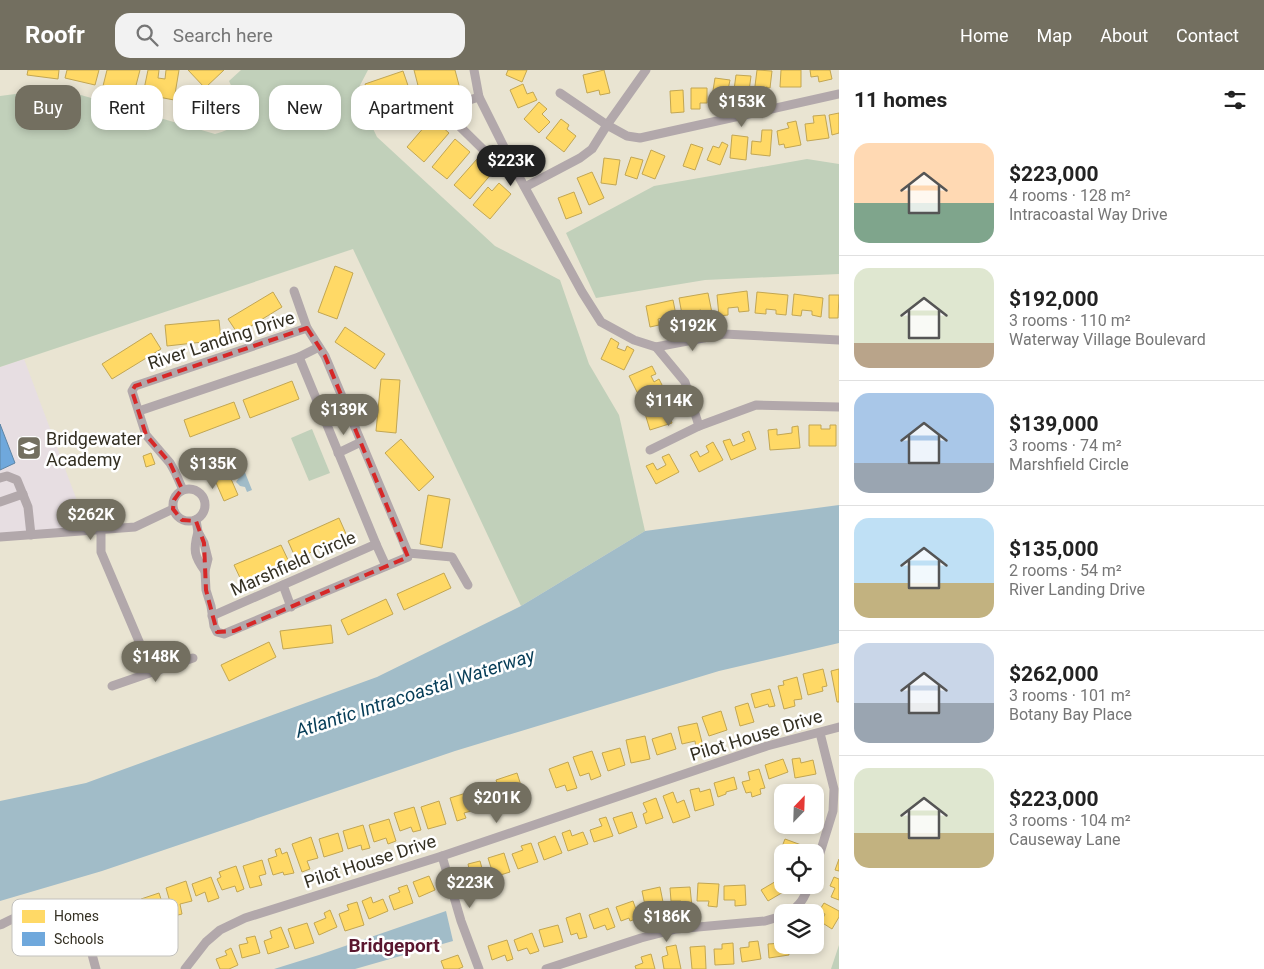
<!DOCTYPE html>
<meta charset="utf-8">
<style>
:root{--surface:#fff;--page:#f2f2f2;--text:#222;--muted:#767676;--line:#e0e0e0;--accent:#736f60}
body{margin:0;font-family:Roboto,sans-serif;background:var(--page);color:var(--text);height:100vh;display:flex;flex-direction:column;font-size:19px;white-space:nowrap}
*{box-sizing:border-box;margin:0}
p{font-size:16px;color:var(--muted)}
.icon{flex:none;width:28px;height:28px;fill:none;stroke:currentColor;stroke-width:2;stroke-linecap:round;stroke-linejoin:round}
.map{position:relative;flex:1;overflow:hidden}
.side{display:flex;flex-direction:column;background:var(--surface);width:425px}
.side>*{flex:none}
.top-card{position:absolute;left:15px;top:15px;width:475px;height:45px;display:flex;gap:10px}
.needle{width:32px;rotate:23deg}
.fabs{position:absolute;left:774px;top:714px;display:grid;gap:10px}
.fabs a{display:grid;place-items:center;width:50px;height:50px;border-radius:10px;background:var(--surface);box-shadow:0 2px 8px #0003;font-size:25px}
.price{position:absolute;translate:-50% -42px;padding:0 11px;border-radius:18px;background:var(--accent);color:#fff;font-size:16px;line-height:32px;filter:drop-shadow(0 1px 2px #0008)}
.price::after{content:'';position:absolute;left:50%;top:30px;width:15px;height:11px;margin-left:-8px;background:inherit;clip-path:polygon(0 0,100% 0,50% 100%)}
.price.current{background:#222;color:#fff}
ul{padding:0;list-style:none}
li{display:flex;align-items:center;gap:15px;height:125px;padding:0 15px}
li+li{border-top:1px solid var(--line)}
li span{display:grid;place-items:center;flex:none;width:140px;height:100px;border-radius:15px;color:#555}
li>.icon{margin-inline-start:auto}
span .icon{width:60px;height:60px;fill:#fffc;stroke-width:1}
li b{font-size:21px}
h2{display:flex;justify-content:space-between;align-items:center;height:60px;padding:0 15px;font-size:21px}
.tag{padding:0 18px;border-radius:15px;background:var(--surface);box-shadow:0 2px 8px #0003;font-size:18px;line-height:45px}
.tag.current{background:var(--accent);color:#fff}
header{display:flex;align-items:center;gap:30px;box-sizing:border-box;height:70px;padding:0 25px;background:var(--accent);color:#fff}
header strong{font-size:24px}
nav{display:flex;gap:28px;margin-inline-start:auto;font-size:18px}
.search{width:350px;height:45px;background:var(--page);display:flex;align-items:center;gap:12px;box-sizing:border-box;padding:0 18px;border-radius:15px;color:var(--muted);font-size:19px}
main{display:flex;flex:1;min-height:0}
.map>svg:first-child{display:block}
</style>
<header>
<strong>Roofr</strong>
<div class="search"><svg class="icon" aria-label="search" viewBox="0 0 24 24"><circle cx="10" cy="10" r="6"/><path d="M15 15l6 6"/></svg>Search here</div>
<nav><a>Home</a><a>Map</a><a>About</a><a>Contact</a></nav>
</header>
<main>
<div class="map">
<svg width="839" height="899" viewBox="0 0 839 899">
<rect width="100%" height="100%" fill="#e9e4d2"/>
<path fill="#e7dee2" d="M24,289L88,460L0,467V297Z"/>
<g fill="#c1d0ba">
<path d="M241,0H368L356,23L377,67L495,176L560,210L589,294L619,345L645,461L521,536L353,179L0,297V26L46,20L74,23L215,64C229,60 239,56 243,41L229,11Z"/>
<path d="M807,89L839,94V204L705,210L596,228L566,163L654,116Z"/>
<path d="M312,359L330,403L309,411L291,368Z"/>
<path d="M839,875V899H831Z"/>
</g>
<g fill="#a1bcc8">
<path d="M244,400L252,420L247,422L245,417L240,416L236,412L240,406L239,401Z"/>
<path d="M839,435V573L719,601L455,681L102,801L0,831V731L86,713L377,607L521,536L645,461Z"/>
<path d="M446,841L453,871L355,899H274L319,885Z"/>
</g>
<g fill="#ffd966" stroke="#c2a652">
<path d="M28,0H59L58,9L27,5Z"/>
<path d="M67,0H99L95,15L65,8Z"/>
<path d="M107,0H140L134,23L103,16Z"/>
<path d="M148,0H159L158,8L165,9L166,0H179L174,30L143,24Z"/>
<path d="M188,0H224L205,18Z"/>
<path d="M414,0H455L460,19L436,26L434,20L428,21L430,29L422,31Z"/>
<path d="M508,0H527L522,12L506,5Z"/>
<path d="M604,0L610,23L600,25L599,20L587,23L583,5Z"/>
<path d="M757,0L772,1L770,18L766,17L765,25L754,24Z"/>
<path d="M781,0H801V17H780Z"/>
<path d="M810,0H830L832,9L819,12L818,6L811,7Z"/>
<path d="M403,1L414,33L382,44L378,34L372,36L365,14Z"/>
<path d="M736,5L751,6L748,29L733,27Z"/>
<path d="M715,8L730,10L725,35L711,33Z"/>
<path d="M523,14L527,24L533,22L537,30L518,38L510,20Z"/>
<path d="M691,18H707V33H700V39H691Z"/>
<path d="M683,20L684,42L671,43L670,21Z"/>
<path d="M539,32L547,39L542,44L550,52L539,63L524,49Z"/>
<path d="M839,43V63L832,65L829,45Z"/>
<path d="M825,45L829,68L807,71L805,54L814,53L813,46Z"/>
<path d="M432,48L449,63L424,92L407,77Z"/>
<path d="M561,49L569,55L567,59L576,66L564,82L546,68Z"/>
<path d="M796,51L801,75L785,78L784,74L779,75L777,61L789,58L787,53Z"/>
<path d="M762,60H772L770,86L751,84L752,71L761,72Z"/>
<path d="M732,65L748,67L746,90L730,88Z"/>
<path d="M455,69L470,82L447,109L432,97Z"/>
<path d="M722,72L728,75L720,95L707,90L713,76L719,78Z"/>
<path d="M691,74L703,78L695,100L683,96Z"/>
<path d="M651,80L665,86L655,109L642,104Z"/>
<path d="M631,87L643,90L637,109L625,105Z"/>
<path d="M604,88L620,90L616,115L601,113Z"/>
<path d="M477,89L493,102L470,129L454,115Z"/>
<path d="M592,102L604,128L589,135L577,108Z"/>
<path d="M499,113L511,124L490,149L473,135L488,117L492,121Z"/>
<path d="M574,122L582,143L566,149L558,128Z"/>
<path d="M335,196L353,203L337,249L318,242Z"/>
<path d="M747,221L749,241L739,242L738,237L728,238V245L719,246L717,225Z"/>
<path d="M273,222L282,237L238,264L228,249Z"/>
<path d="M757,222L788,225L786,245L776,244V240L766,239V244L755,243Z"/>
<path d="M708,223L712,243L702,245L701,240L691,242L692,249L683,250L679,228Z"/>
<path d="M794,224L823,228L821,247L812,245V241L802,240L801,246L792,245Z"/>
<path d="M829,225H839L838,248H829Z"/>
<path d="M673,230L677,250L668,252L667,247L658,249L659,255L650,257L646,236Z"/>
<path d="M219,250L221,270L167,276L165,255Z"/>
<path d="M345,257L385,284L375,299L335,272Z"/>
<path d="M151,263L161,279L112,309L102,294Z"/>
<path d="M611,268L619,273L617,278L625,281L627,276L634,280L624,300L601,289Z"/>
<path d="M652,296L656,304L651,306L654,312L659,309L663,317L640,328L629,306Z"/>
<path d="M381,309L400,310L396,363L376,361Z"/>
<path d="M292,311L299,329L250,348L243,330Z"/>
<path d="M666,330L668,338L662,340L664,347L670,346L672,353L650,360L643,337Z"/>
<path d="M234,332L240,348L190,367L184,350Z"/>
<path d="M809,355H821V359H830V355H836V376H809Z"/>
<path d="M798,356L800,378L770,380L768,360L777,359V365L792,363V357Z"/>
<path d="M749,361L756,379L731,390L723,371L730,369L733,376L745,371L742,364Z"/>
<path d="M401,369L434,407L419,421L385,383Z"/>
<path d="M713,372L723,390L699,402L690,385L697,381L700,387L709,382L706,376Z"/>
<path d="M151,383L155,394L146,397L143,386Z"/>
<path d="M669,384L679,402L656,414L646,396L653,393L657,400L666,395L662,387Z"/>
<path d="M228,402L238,425L224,431L214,408Z"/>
<path d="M428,425L450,429L442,478L420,474Z"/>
<path d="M339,448L347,466L296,489L288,471Z"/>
<path d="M281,475L289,492L242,512L234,495Z"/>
<path d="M444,503L451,518L404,540L397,524Z"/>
<path d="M386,529L393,544L348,565L341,550Z"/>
<path d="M331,555L333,573L283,579L280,561Z"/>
<path d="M269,572L276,587L229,611L221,595Z"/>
<path d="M823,599L827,616L822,617L823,621L808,625L803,604Z"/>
<path d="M839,599V632H837L831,601Z"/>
<path d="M797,607L802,629L794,630L795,636L784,639L778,616L784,615L783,611Z"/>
<path d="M770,619L775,636L769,637L768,634L755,638L751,624Z"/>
<path d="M748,633L754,652L740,656L735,637Z"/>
<path d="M721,641L727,660L709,666L702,647Z"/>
<path d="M697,653L703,676L696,678L695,671L682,674L678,657Z"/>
<path d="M671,663L676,679L657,685L652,669Z"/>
<path d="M645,666L650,689L631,693L626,670Z"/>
<path d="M620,678L625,695L608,701L602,683Z"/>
<path d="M592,681L601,706L591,710L589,703L580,706L573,687Z"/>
<path d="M800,688L801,693L813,690L816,704L795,708L792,689Z"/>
<path d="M783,689L788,702L769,709L765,695Z"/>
<path d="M568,692L577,718L567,721L565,715L556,718L549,699Z"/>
<path d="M759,699L765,718L760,719L761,724L752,727L751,722L746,723L742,712L750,710L748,702Z"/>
<path d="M517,703L527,734L517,738L513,727L503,730L496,710Z"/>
<path d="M734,707L737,719L726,722V724L718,727L714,713Z"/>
<path d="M699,718L700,722L710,719L714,735L695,741L690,720Z"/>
<path d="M673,722L677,733L684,730L690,747L673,753L663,726Z"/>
<path d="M466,723L471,741L464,743L466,748L457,751L450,728Z"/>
<path d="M656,728L663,748L646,754L643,744L647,742L643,733Z"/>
<path d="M439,731L446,754L428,759L421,737Z"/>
<path d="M414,737L421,760L413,762L411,757L400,761L394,743Z"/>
<path d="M632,742L637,757L619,764L613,748Z"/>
<path d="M606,747L613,766L594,772L590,760L602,756L599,749Z"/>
<path d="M389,749L396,771L388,774L386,768L374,772L369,755Z"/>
<path d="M363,755L370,778L362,780L361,775L348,779L343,761Z"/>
<path d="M570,760L572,766L583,762L588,774L568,781L562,763Z"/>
<path d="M338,763L343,781L324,787L319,769Z"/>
<path d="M555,766L562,783L544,790L538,773Z"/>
<path d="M311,767L318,788L307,791L310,799L302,802L292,774Z"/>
<path d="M785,769L804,776L801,782L796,781L795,782H782V789L778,787Z"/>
<path d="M531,773L538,792L518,799L512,784L523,780L521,776Z"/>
<path d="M280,778L282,784L287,782L294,803L284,805L283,802L273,805L268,789L277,786L275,780Z"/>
<path d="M504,783L510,802L494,807L488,788Z"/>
<path d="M839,789V801L835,800Z"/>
<path d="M262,790L266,804L259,806L262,815L250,818L243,796Z"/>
<path d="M480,791L485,809L466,815L462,800L469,799L468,794Z"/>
<path d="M236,796L244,819L237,822L235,816L222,820L217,809L221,807L219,802Z"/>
<path d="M429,806L435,820L419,827L413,812Z"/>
<path d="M211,807L219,828L208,832L205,822L196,826L192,814Z"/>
<path d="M834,807L839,809V830L831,827L835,818L830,816Z"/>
<path d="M778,810L785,821L768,831L761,820Z"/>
<path d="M186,811L192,831L180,834L182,844L174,846L166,818Z"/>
<path d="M698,813L719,814L717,837L708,836L709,831H697Z"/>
<path d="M407,815L413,833L394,840L389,826L400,822L398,818Z"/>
<path d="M745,815L746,835L735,836V830H724V816Z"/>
<path d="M660,817L664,837L646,840L642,821Z"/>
<path d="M690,817L692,837L682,838L681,831H671L670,818Z"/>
<path d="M159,823L164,838L156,841L160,853L149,856L141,829Z"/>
<path d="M371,827L373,833L383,829L388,841L369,849L362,831Z"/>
<path d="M633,831L639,848L630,851L629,848L621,851L616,837Z"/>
<path d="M357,832L364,855L345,861L339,844L349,840L347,835Z"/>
<path d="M824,833L839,841V847L832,859L821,852L825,844L819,841Z"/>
<path d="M608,838L615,857L607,860L605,855L594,859L589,845Z"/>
<path d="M330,840L337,857L319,865L314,853L326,848L324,843Z"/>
<path d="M580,843L587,867L579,869L577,863L571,865L566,848Z"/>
<path d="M307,853L314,873L295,879L288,859Z"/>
<path d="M558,855L563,872L544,877L539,860Z"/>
<path d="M281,857L289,877L268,884L264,871L272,868L270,861Z"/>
<path d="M532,863L539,881L530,884L527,878L518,881L514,870Z"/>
<path d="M255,866L260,883L242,888L239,875L248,873L246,868Z"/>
<path d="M815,866L821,874L808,883L803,875H815Z"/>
<path d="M507,870L513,889L507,891L505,885L492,890L488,876Z"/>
<path d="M758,871L761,889L742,892L740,878L749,877V872Z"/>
<path d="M733,873L734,894L715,895L714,879H722V874Z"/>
<path d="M782,873V875H788L789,885L769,888L768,874Z"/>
<path d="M676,875L681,899H664L662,887L668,885L666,877Z"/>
<path d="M705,876L706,899H692L690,877Z"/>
<path d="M231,878L238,895L229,899H220L216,889L227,885L225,881Z"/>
<path d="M651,884L655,899H636L635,896L643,893L641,887Z"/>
<path d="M458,885L463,897L458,899H444L441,891Z"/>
</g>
<path fill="#6fa8dc" stroke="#5d84a4" d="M0,354L15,393L0,400Z"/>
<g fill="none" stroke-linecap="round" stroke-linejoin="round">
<g stroke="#b2a8ab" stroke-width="9">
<path d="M474,0L479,27L518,105L582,222L601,252L634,270L656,277L724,264L839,270"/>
<path d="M560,23L607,55L646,0"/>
<path d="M442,39L504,100L518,105"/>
<path d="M393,54L479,27"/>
<path d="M525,117L580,88L592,79L607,55L627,66L640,68L839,24"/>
<path d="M294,221L307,258"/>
<path d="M656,277L685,312L699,356L756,335L839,337"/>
<path d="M299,287L319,277"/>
<path d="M139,341L299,287L376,474L212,546"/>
<path d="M650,380L699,356"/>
<path d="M338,383L361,372"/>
<path d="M0,408L7,406L17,410L28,437L31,465"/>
<circle cx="189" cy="435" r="16"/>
<path d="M183,420L175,402L170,393L146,365L132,321L135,316L307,258L325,286L408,483V487L224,564L217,562L214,556L211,536L206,520L205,501L208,489L204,473L198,462L196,450"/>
<path d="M0,432L23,424"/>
<path d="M101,459V482L152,602"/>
<path d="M198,462C193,480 194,486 205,501"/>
<path d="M0,467L135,457L173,439"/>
<path d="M376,474L386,496"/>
<path d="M408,483L452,487L468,515"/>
<path d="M283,515L291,537"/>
<path d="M112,616L193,588"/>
<path d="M442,786L461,851L479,899"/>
<path d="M815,799L833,741L834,719L820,663"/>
<path d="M789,842C800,836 805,827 809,815"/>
<path d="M0,855C25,843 48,830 73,851C79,856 84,861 87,869C91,878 93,889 96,899"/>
<path d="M185,899L206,872L220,860L245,848L442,786L767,676L839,657"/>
<path d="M546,899L641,868L676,859L765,851L782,846"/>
</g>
</g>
<path fill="none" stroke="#d62828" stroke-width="4" stroke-dasharray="10 6" stroke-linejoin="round" d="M307,258L325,286L408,487L234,561L217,562L206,520L204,473L196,451L182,450L173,439L174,430L182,419L170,393L146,365L132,321L135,316Z"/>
<defs>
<symbol id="school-square" viewBox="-11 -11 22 22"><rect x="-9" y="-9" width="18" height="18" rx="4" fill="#736f60" stroke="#fff"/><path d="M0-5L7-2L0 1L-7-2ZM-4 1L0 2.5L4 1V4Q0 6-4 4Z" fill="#fff"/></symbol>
</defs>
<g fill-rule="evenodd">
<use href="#school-square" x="15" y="364" width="28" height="28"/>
</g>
<g text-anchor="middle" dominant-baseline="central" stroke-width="5" stroke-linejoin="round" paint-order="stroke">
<g font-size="18" fill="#343023" stroke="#fff">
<text transform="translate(221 270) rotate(-18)">River Landing Drive</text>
<text transform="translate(293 493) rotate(-24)">Marshfield Circle</text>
<text transform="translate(756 665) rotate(-17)">Pilot House Drive</text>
<text transform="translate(370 791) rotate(-18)">Pilot House Drive</text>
</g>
<g font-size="18" fill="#343023" stroke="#fff" text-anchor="start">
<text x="46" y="368">Bridgewater<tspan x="46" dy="21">Academy</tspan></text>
</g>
<g font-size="19" font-style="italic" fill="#063d57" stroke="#fff">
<text transform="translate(415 623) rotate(-18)">Atlantic Intracoastal Waterway</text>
</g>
<g font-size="19" font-weight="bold" fill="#5b172f" stroke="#fff">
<text x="394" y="875">Bridgeport</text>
</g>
</g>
<rect x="12" y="829" width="166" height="57" rx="8" fill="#fff" stroke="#c2c1bd" stroke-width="1"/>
<rect x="22" y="840" width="23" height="13" fill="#ffd966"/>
<rect x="22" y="862" width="23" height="14" fill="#6fa8dc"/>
<g font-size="14" fill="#343023">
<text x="54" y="851">Homes</text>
<text x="54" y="874">Schools</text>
</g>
</svg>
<div class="fabs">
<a><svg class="needle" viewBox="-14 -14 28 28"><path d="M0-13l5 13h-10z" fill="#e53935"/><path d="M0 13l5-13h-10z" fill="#767676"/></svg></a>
<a><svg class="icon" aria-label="locate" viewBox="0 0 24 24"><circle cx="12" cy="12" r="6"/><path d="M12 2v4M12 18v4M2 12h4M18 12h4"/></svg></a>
<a><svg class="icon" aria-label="layers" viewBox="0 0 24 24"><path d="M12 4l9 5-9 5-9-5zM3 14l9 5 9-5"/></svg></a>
</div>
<b class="price" style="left:742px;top:58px">$153K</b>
<b class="price current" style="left:511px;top:117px">$223K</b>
<b class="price" style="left:693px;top:282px">$192K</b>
<b class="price" style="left:669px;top:357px">$114K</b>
<b class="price" style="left:344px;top:366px">$139K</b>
<b class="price" style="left:213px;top:420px">$135K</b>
<b class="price" style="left:91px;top:471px">$262K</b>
<b class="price" style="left:156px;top:613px">$148K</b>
<b class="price" style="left:497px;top:754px">$201K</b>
<b class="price" style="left:470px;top:839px">$223K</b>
<b class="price" style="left:667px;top:873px">$186K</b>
<div class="top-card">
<a class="tag current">Buy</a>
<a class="tag">Rent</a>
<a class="tag">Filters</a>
<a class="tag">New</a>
<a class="tag">Apartment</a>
</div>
</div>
<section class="side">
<h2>11 homes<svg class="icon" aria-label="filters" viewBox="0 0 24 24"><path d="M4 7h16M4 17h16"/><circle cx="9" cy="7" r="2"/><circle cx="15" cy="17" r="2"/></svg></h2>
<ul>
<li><span style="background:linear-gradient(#ffd9b3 60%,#7fa58c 0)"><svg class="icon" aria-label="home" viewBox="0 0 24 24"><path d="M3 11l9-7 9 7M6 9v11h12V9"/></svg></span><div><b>$223,000</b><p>4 rooms · 128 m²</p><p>Intracoastal Way Drive</p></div></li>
<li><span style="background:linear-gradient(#dfe7d0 75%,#b9a48a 0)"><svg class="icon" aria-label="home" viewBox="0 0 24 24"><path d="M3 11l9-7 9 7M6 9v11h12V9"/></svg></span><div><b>$192,000</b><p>3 rooms · 110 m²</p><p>Waterway Village Boulevard</p></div></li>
<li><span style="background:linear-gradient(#a9c7e8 70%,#9aa5b1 0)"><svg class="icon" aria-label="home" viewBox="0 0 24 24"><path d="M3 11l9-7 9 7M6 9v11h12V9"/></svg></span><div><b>$139,000</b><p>3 rooms · 74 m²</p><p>Marshfield Circle</p></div></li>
<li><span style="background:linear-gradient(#bfe0f5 65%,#c2b280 0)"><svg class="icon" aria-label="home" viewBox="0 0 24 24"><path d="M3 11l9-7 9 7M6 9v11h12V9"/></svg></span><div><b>$135,000</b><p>2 rooms · 54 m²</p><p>River Landing Drive</p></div></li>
<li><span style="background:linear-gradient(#c9d6e8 60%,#9aa5b1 0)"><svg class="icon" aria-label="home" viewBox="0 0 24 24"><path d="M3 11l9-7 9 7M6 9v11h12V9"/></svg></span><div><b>$262,000</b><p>3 rooms · 101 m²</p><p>Botany Bay Place</p></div></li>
<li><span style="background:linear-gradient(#dfe7d0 65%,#c2b280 0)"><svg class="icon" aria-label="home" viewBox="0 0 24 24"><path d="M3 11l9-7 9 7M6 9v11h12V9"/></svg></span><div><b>$223,000</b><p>3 rooms · 104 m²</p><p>Causeway Lane</p></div></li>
</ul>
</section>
</main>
